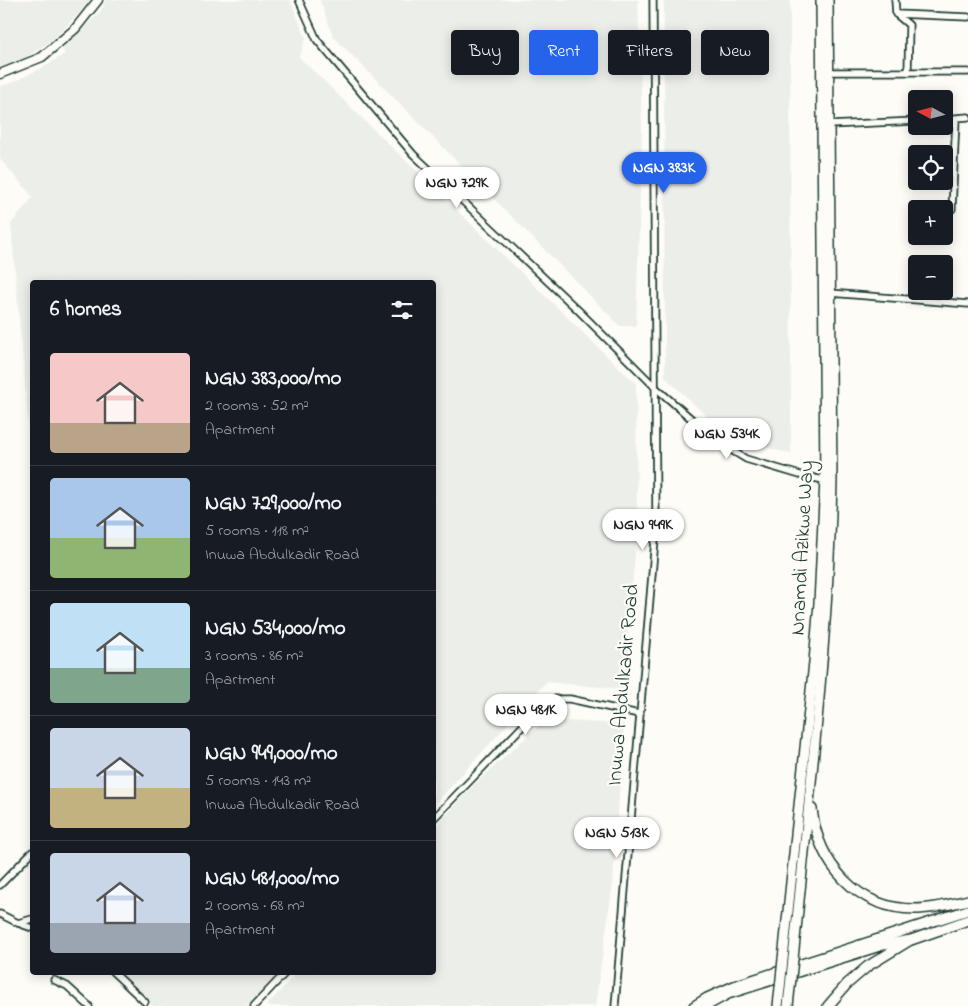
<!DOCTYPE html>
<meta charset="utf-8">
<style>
:root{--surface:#171b24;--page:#242831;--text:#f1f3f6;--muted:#9ea1a6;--line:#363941;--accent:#2563eb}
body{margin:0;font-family:"Indie Flower",sans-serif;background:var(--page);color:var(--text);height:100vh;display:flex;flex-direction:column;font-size:19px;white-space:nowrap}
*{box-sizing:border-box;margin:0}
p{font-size:16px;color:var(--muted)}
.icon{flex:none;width:28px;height:28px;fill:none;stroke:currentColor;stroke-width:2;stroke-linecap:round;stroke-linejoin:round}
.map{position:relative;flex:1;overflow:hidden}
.panel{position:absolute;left:30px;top:280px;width:406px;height:695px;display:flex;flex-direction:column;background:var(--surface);border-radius:5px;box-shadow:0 2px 12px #0003}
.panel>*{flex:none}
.banner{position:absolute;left:451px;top:30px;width:441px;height:45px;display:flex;gap:10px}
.needle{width:32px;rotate:277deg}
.controls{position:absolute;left:908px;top:90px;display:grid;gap:10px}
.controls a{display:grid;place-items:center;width:45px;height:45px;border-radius:5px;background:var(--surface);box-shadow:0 2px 12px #0003;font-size:25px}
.price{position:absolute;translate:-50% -42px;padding:0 11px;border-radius:18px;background:#fff;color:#222;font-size:16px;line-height:32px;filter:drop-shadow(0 1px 2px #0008)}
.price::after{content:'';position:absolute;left:50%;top:30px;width:15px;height:11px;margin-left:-8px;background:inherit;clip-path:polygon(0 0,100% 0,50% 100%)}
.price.on{background:var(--accent);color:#fff}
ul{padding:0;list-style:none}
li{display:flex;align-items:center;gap:15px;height:125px;padding:0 20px}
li+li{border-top:1px solid var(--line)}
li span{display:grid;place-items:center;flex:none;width:140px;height:100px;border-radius:5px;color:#555}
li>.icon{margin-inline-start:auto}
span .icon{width:60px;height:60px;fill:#fffc;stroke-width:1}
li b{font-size:21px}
h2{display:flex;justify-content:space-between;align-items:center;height:60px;padding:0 20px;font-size:21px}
.tag{padding:0 18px;border-radius:5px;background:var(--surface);box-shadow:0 2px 12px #0003;font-size:18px;line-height:45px}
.tag.on{background:var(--accent);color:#fff}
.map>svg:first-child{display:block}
</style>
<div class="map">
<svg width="968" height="1006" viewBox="0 0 968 1006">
<rect width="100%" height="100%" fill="#fdfcf7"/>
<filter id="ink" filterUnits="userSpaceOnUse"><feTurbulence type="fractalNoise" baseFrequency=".02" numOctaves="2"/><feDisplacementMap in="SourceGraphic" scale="10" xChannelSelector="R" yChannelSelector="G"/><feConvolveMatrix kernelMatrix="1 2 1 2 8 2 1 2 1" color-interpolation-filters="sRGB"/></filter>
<g filter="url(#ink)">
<g fill="#eceee9">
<path d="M0,0H89L85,7L55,38L18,63L0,69Z"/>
<path d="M106,0H290L306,38L299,57L636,384L637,534L622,689L546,682L434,805V282H32V465L11,224L33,197L0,159V86L9,84L42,68L65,54L62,49L100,12Z"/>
<path d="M320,0H638L642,127L636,326H620L333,36Z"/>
<path d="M664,0H790L791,454L729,437L665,377Z"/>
<path d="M545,720L624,724L613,882L595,1006H266L297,973L434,972V828L475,784Z"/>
<path d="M118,973H280L249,1006H153Z"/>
</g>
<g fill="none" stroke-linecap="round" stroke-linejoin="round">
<defs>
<g id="minor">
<path d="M299,0L317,40L413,154L578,310L656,388L718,442L746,459L800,475L828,481"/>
<path d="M895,0L896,14L909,25L908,72"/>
<path d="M896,14L968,17"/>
<path d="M828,72H968"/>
<path d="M944,119L968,117"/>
<path d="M829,125L916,121"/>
<path d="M952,209L956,119"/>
<path d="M830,293L968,304"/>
<path d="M434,818L543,705L555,699H570L639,714"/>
<path d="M0,885L32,852"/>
<path d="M0,914L18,923L32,928"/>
<path d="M18,923L32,919"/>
<path d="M113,972L145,1002"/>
<path d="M54,980L67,986L89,1006"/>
<path d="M254,1006L286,972"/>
<path d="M615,1006L656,528L653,0"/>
</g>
<path id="major" d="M0,74L42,57L75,29L98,0"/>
<g id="highway">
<path d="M812,809C818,864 857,909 915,909C933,909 951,904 968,900"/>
<path d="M783,959L814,662L819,603L825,480L821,0"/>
<path d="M793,959C809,800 828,641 832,481L828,0"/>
<path d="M694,1006L707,998L734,986L968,910"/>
<path d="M706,1006L728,994L883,945L911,940L968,920"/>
<path d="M778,1006L780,988"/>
<path d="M788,1006L790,987"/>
<path d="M828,1006L847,984L868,966L909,941"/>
</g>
</defs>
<use href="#minor" stroke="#1f3d34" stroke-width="9"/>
<use href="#major" stroke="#1f3d34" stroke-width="11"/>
<use href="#highway" stroke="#1f3d34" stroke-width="12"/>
<use href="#minor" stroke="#fdfcf7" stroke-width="5.5"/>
<use href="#major" stroke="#fdfcf7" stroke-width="8"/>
<use href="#highway" stroke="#fdfcf7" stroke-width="9"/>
<defs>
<g id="highway-bridge">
<path d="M790,987L793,959"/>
<path d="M780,988L783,959"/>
</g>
</defs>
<use href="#highway-bridge" stroke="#1f3d34" stroke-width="12" stroke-linecap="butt"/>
<use href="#highway-bridge" stroke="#fdfcf7" stroke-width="9"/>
</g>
</g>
<g text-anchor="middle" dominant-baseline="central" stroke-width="4.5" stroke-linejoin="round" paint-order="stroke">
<g font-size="21" fill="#1f3d34" stroke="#fdfcf7">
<text transform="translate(803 548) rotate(-87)">Nnamdi Azikwe Way</text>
<text transform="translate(624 685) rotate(-85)">Inuwa Abdulkadir Road</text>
</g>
</g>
</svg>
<div class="controls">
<a><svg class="needle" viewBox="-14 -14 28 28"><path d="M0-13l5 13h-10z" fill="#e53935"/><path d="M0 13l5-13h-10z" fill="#9ea1a6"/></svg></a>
<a><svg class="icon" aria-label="locate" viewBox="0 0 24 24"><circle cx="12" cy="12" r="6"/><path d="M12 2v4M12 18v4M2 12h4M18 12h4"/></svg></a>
<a>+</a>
<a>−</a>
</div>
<b class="price on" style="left:664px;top:194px">NGN 383K</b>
<b class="price" style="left:457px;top:209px">NGN 729K</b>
<b class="price" style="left:727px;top:460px">NGN 534K</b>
<b class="price" style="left:643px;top:551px">NGN 949K</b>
<b class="price" style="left:526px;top:736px">NGN 481K</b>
<b class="price" style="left:617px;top:859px">NGN 513K</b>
<div class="banner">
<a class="tag">Buy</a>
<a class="tag on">Rent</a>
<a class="tag">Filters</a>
<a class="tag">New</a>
</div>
<section class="panel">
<h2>6 homes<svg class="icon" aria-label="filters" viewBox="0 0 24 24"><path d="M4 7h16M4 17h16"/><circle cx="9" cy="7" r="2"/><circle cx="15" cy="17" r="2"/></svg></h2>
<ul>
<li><span style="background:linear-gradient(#f6c9c9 70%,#b9a48a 0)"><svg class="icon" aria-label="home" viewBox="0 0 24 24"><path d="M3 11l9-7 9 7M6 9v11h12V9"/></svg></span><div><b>NGN 383,000/mo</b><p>2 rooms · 52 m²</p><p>Apartment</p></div></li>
<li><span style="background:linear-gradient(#a9c7e8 60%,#8fb573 0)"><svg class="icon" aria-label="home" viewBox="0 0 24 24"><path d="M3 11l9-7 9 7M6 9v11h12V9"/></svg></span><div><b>NGN 729,000/mo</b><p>5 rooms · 118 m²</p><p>Inuwa Abdulkadir Road</p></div></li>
<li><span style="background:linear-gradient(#bfe0f5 65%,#7fa58c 0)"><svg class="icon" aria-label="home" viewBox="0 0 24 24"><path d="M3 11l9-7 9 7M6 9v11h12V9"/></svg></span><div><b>NGN 534,000/mo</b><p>3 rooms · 86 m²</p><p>Apartment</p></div></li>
<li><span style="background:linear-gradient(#c9d6e8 60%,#c2b280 0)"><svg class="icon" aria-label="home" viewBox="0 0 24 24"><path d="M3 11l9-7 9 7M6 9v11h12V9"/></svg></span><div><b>NGN 949,000/mo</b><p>5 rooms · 143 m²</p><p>Inuwa Abdulkadir Road</p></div></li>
<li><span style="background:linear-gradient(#c9d6e8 70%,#9aa5b1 0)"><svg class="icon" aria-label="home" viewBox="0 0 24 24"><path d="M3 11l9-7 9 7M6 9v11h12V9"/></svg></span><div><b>NGN 481,000/mo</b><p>2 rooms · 68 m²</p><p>Apartment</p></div></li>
</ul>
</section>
</div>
